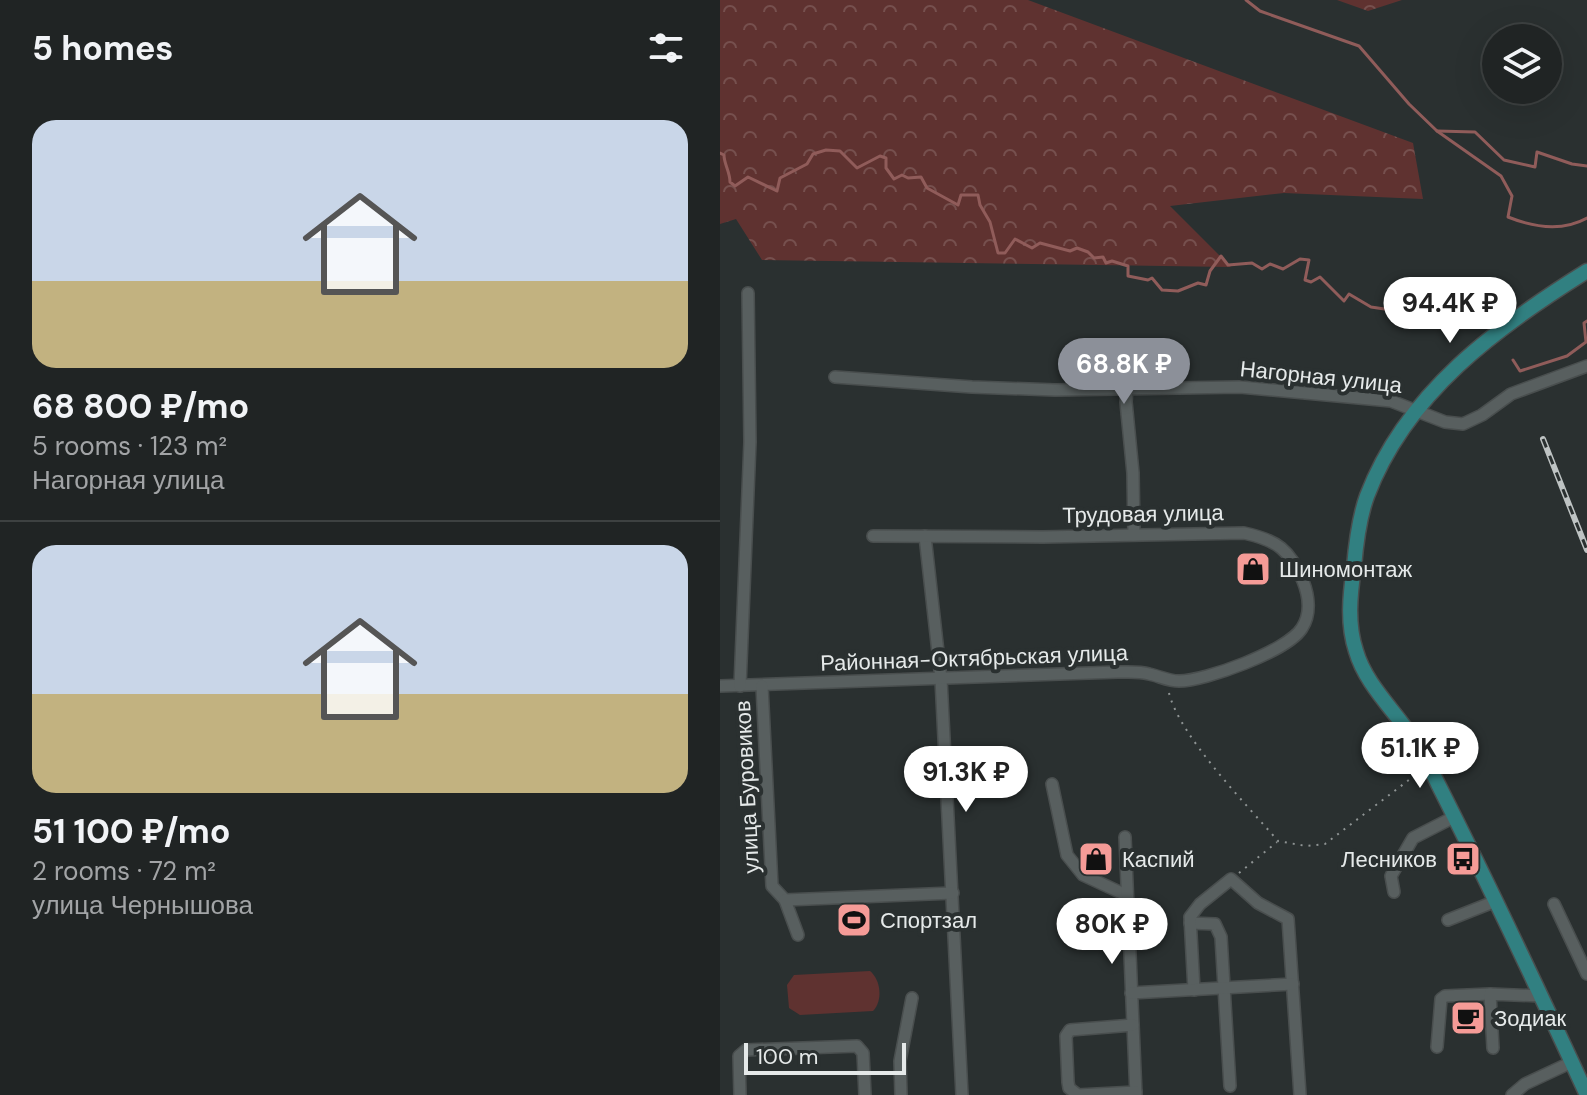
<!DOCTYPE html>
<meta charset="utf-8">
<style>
:root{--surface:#202424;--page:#2d3031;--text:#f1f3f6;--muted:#a2a4a6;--line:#3d4141;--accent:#8c9099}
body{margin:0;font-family:"DM Sans",sans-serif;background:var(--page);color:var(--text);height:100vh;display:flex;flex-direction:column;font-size:30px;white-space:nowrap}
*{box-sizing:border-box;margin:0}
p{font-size:26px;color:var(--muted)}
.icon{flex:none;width:44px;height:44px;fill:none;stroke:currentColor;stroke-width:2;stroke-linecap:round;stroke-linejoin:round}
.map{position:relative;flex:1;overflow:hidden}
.side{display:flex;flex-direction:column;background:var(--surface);width:720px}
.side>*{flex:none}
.tools{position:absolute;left:762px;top:24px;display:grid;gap:16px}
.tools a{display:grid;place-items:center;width:80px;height:80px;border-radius:50%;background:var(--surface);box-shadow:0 8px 32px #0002,0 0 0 2px var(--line);font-size:40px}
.scale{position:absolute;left:24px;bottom:20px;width:162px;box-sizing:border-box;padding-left:8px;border:4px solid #e5e9e9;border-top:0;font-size:22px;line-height:28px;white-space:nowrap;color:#e5e9e9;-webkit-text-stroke:6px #2a3030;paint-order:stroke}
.price{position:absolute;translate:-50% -68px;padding:0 18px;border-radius:28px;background:#fff;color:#222;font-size:26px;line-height:52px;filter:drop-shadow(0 2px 4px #0008)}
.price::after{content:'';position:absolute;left:50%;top:48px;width:24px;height:18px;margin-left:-12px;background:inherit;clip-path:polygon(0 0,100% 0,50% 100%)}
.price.selected{background:var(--accent);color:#fff}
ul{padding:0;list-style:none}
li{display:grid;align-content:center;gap:16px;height:424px;padding:0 32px}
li+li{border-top:2px solid var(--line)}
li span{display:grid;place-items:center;height:248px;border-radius:24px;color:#555}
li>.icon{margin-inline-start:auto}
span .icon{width:144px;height:144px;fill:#fffc;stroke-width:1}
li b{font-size:34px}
h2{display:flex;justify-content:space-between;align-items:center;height:96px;padding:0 32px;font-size:34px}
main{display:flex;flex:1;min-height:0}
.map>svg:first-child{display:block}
</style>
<main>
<section class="side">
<h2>5 homes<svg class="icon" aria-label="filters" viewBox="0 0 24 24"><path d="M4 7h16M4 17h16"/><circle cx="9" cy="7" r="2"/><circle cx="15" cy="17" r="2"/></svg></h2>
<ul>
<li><span style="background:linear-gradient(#c9d6e8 65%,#c2b280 0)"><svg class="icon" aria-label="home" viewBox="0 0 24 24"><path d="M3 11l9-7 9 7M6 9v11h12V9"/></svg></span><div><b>68 800 ₽/mo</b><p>5 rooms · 123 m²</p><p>Нагорная улица</p></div></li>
<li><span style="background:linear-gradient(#c9d6e8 60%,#c2b280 0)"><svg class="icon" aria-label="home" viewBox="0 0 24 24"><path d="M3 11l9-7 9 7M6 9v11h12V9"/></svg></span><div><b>51 100 ₽/mo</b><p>2 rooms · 72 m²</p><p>улица Чернышова</p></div></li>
</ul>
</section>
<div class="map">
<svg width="867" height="1095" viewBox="0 0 867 1095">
<defs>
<pattern id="forest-crowns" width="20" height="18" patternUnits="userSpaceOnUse" patternTransform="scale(2)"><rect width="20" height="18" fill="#5f3230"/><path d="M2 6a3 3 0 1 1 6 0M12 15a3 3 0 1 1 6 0" fill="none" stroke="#76504e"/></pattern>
</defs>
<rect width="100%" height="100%" fill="#2a3030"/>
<g fill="url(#forest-crowns)">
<path d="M0,0H308L693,143L703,199L564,193L450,206L511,267L42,260L16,219L0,224Z"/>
<path d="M617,0H682L648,11Z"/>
</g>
<path fill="#5f3230" d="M150,971C161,980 163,1001 153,1011L80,1015L69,1008L67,985L74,975Z"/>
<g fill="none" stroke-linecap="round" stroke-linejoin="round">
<g stroke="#905c5a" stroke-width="3">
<path d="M526,0L540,11L639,46L689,104L717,131L781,176L792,196L788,217C813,227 842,232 867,218"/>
<path d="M717,131L755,132L784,160L815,167L817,152L852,164L867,166"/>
<path d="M0,153L4,155C4,164 10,172 10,182L15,186L28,177L57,191L60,178L87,164L93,154L106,150L120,151L137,168L160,156L166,158V168L174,179L182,175L188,178L201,177L207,188L238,205L241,195H258L260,205L270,222L278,253H285L295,239L312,248L320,243L350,251L357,248L368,252L374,258L383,257L386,263L392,261L408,266V276L428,280L432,278L442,290L458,291L478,283L486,285L490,271L501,256L508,265L532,263L542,269L550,264L563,269L580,259L589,260L585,280L591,282L600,277L624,301L629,294L651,307L671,310L681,294L712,296L736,326"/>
<path d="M671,310L693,312L742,327"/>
<path d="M793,360L800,371L847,356L866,342L864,323L867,321"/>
</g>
<defs>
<g id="minor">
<path d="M115,377L252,387L335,390L520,387L671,401L725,422L743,424L762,415L791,394L867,366"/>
<path d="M407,388L406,402L413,473L414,535"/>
<path d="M205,536L221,679L242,1095"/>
<path d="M0,686L398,672C409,672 419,671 429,674C439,676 448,681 459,681C485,681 568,651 582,628C591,614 589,596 583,581C570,550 557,540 524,533L323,537L153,536"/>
<path d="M20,686L30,442L28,293"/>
<path d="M42,686L52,886L65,900"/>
<path d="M332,784L347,855L363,875L406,895"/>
<path d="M405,837L416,1095"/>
<path d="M674,892L671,876L693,838L734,817"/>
<path d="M834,904L867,974"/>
<path d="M728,920L776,901"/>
<path d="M470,923L495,924L501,937L510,1086"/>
<path d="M78,935L65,900L233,893"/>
<path d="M474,990L470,917L480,904L511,879L538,903L568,919L580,1095"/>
<path d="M411,993L573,984"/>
<path d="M413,1025L350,1030L346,1036L348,1082L349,1088L358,1095L416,1092"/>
<path d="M717,1047L721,999L725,996L770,994"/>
<path d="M773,1048L770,994L822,996"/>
<path d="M20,1095L19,1056L26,1050L137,1046L143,1053L145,1095"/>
<path d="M181,1095L180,1061L192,998"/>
<path d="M792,1095L805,1084L852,1062"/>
</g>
<path id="major" d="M867,1095C819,991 770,887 718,784C710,768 702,751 692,737C673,709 645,683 636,651C627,624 630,595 634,567C636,543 639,518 647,496C686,393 777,327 867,271"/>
</defs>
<use href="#minor" stroke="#494e4e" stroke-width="14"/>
<use href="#major" stroke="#494e4e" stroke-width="17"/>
<g stroke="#8f9494" stroke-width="2" stroke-dasharray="2 6" stroke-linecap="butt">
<path d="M449,693C460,737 527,805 558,841L586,846L605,844L698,773"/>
<path d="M519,873L557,842"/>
</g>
<use href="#minor" stroke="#585f5f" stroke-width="11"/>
<use href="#major" stroke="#318081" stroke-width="14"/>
<defs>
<path id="rail" d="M823,439L867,550"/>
</defs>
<use href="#rail" stroke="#bec3c3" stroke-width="6"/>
<use href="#rail" stroke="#2a3030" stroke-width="3" stroke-dasharray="9" stroke-linecap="butt"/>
</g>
<defs>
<symbol id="shop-square" viewBox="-11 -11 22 22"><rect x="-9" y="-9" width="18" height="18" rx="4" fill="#f59b97" stroke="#2a3030"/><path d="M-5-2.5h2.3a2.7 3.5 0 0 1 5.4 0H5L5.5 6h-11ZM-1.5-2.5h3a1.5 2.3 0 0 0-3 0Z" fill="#111"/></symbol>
<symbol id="bus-square" viewBox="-11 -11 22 22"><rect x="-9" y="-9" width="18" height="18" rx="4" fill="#f59b97" stroke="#2a3030"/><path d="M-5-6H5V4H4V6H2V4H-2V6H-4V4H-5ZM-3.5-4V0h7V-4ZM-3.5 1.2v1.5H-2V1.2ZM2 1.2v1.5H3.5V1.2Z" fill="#111"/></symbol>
<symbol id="stadium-square" viewBox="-11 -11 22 22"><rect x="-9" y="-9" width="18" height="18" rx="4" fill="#f59b97" stroke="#2a3030"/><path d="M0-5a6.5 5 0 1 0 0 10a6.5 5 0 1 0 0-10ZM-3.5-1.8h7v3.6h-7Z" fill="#111"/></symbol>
<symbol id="cafe-square" viewBox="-11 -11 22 22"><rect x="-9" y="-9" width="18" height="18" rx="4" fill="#f59b97" stroke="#2a3030"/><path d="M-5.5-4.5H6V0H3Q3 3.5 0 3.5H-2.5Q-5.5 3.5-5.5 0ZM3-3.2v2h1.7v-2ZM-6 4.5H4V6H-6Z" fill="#111"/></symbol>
</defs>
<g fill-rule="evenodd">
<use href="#shop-square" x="513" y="549" width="40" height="40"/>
<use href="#shop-square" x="356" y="839" width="40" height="40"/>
<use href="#bus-square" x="723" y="839" width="40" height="40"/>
<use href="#stadium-square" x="114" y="900" width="40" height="40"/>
<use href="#cafe-square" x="728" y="998" width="40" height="40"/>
</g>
<g text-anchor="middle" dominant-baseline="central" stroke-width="8" stroke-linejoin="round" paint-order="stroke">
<g font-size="22" fill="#e5e9e9" stroke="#2a3030">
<text transform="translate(601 377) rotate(6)">Нагорная улица</text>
<text transform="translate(423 514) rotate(-1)">Трудовая улица</text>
<text transform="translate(254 658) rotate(-2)">Районная-Октябрьская улица</text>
<text transform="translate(27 787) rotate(-93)">улица Буровиков</text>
</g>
<g font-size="22" fill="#e5e9e9" stroke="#2a3030" text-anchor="start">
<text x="559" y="569">Шиномонтаж</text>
<text x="402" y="859">Каспий</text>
<text x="717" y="859" text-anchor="end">Лесников</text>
<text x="160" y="920">Спортзал</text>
<text x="774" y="1018">Зодиак</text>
</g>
</g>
</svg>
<div class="tools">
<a><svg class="icon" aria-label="layers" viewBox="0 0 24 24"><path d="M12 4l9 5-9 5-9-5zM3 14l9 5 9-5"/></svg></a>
</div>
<div class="scale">100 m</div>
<b class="price" style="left:730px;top:345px">94.4K ₽</b>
<b class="price selected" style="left:404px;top:406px">68.8K ₽</b>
<b class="price" style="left:700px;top:790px">51.1K ₽</b>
<b class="price" style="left:246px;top:814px">91.3K ₽</b>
<b class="price" style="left:392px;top:966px">80K ₽</b>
</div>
</main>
